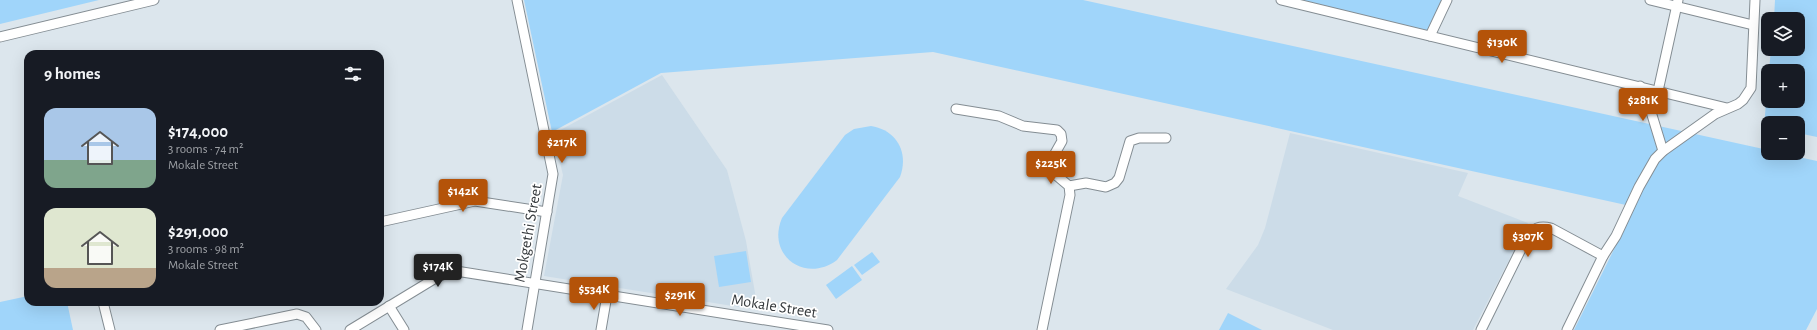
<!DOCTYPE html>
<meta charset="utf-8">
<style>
:root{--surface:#171b24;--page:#20242c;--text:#f1f3f6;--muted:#9ea1a6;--accent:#b45309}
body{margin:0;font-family:"Alegreya Sans",sans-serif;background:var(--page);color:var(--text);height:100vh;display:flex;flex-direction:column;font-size:15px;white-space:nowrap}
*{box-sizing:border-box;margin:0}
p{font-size:13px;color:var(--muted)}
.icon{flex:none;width:22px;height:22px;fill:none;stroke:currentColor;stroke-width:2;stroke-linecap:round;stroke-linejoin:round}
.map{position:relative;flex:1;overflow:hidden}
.drawer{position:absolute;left:24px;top:50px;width:360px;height:256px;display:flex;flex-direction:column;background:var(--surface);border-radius:12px;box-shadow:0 4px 16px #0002}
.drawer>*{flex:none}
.controls{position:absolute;left:1761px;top:12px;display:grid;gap:8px}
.controls a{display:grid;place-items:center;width:44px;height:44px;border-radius:8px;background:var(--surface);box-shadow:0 4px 16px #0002;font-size:20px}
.price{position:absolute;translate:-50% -34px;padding:0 9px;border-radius:4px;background:var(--accent);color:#fff;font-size:13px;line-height:26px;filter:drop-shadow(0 1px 2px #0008)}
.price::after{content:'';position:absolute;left:50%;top:24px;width:12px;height:9px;margin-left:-6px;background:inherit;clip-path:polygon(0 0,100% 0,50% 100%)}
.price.active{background:#222;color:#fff}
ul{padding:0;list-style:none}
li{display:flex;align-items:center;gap:12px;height:100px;padding:0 20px}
li span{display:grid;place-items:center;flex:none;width:112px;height:80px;border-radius:12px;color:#555}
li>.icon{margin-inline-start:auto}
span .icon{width:48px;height:48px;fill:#fffc;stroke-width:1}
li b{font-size:17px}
h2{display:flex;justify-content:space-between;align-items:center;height:48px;padding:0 20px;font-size:17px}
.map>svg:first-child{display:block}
</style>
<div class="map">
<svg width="1817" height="330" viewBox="0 0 1817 330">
<rect width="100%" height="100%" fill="#dce6ed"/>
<g fill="#ccdce8">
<path d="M662,75L727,170L746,241L758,310L544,276L563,175L553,134Z"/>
<path d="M1290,133L1468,173L1458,196L1528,223L1473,330H1333L1226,289L1258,245L1265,228Z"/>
</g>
<g fill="#a0d5fa">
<path d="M0,0H99L0,24Z"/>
<path d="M524,0H1083L1768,150V153H1780L1817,161V309L1806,330H1574L1635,207L933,52L661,73L552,132Z"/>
<path d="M1301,0H1444L1426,32Z"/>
<path d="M1775,0H1817V137L1798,133V123H1768V127L1764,126L1768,81V101H1798V71H1769L1771,49H1798V19H1774Z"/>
<path d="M871,126C897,130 909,153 900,177L837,260C805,284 766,255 782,218L845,135L854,129Z"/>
<path d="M746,251L751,282L719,287L714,256Z"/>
<path d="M872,252L880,262L862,275L854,265Z"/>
<path d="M852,266L862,280L836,299L826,285Z"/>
<path d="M28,296V302H67L73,330H0V302Z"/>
<path d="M1228,313L1262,330H1219Z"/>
</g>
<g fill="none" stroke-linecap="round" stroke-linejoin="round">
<defs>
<g id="minor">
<path d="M517,0L553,174L527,330"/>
<path d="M1281,0L1727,108"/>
<path d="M1650,0L1753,25"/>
<path d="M1430,36L1447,0"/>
<path d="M0,37L154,0"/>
<path d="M1640,86L1648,102L1663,151"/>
<path d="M1658,91L1678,0"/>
<path d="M956,109L999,116L1023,126L1057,130L1061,134L1062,141L1053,157L1051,169L1056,175L1069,186L1070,195L1042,330"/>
<path d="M1069,186L1086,183L1106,187L1115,183L1119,178L1130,141L1139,138H1166"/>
<path d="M380,222L475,201L547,212"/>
<path d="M103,302L110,330"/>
<path d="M389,306L404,330"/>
<path d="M220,330L297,314L306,317L316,330"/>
<path d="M350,330L434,279L444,274L456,271L828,330"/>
<path d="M601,330L607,295"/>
<path d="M1481,330L1527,237C1534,228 1539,225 1551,228L1603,256"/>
<path d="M1567,330L1603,256L1616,236L1639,187L1655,159L1663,151L1715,114L1738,104L1743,100L1751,88L1755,0"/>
</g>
</defs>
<use href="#minor" stroke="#848d93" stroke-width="11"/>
<use href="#minor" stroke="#fff" stroke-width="9"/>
</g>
<g text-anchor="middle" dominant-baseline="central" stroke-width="3.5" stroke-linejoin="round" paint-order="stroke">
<g font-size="16" fill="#35393c" stroke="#fff">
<text transform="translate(528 233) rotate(-80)">Mokgethi Street</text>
<text transform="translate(774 306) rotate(9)">Mokale Street</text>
</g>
</g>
</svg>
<div class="controls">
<a><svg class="icon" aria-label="layers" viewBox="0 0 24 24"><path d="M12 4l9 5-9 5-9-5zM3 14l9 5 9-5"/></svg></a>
<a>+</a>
<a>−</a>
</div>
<b class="price" style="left:1502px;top:64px">$130K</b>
<b class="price" style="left:1643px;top:122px">$281K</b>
<b class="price" style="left:562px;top:164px">$217K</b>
<b class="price" style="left:1051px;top:185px">$225K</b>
<b class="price" style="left:463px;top:213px">$142K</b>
<b class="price" style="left:1528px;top:258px">$307K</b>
<b class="price active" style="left:438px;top:288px">$174K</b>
<b class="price" style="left:594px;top:311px">$534K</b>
<b class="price" style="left:680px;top:317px">$291K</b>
<section class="drawer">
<h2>9 homes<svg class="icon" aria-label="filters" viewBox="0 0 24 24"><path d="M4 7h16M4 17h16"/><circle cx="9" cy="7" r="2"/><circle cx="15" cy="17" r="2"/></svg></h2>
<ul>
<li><span style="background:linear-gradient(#a9c7e8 65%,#7fa58c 0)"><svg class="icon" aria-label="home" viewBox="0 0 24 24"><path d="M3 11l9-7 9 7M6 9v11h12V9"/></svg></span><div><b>$174,000</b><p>3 rooms · 74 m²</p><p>Mokale Street</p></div></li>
<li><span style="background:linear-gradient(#dfe7d0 75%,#b9a48a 0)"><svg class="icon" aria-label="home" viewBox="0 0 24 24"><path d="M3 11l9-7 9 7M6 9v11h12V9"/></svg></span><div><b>$291,000</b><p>3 rooms · 98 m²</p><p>Mokale Street</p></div></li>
</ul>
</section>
</div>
